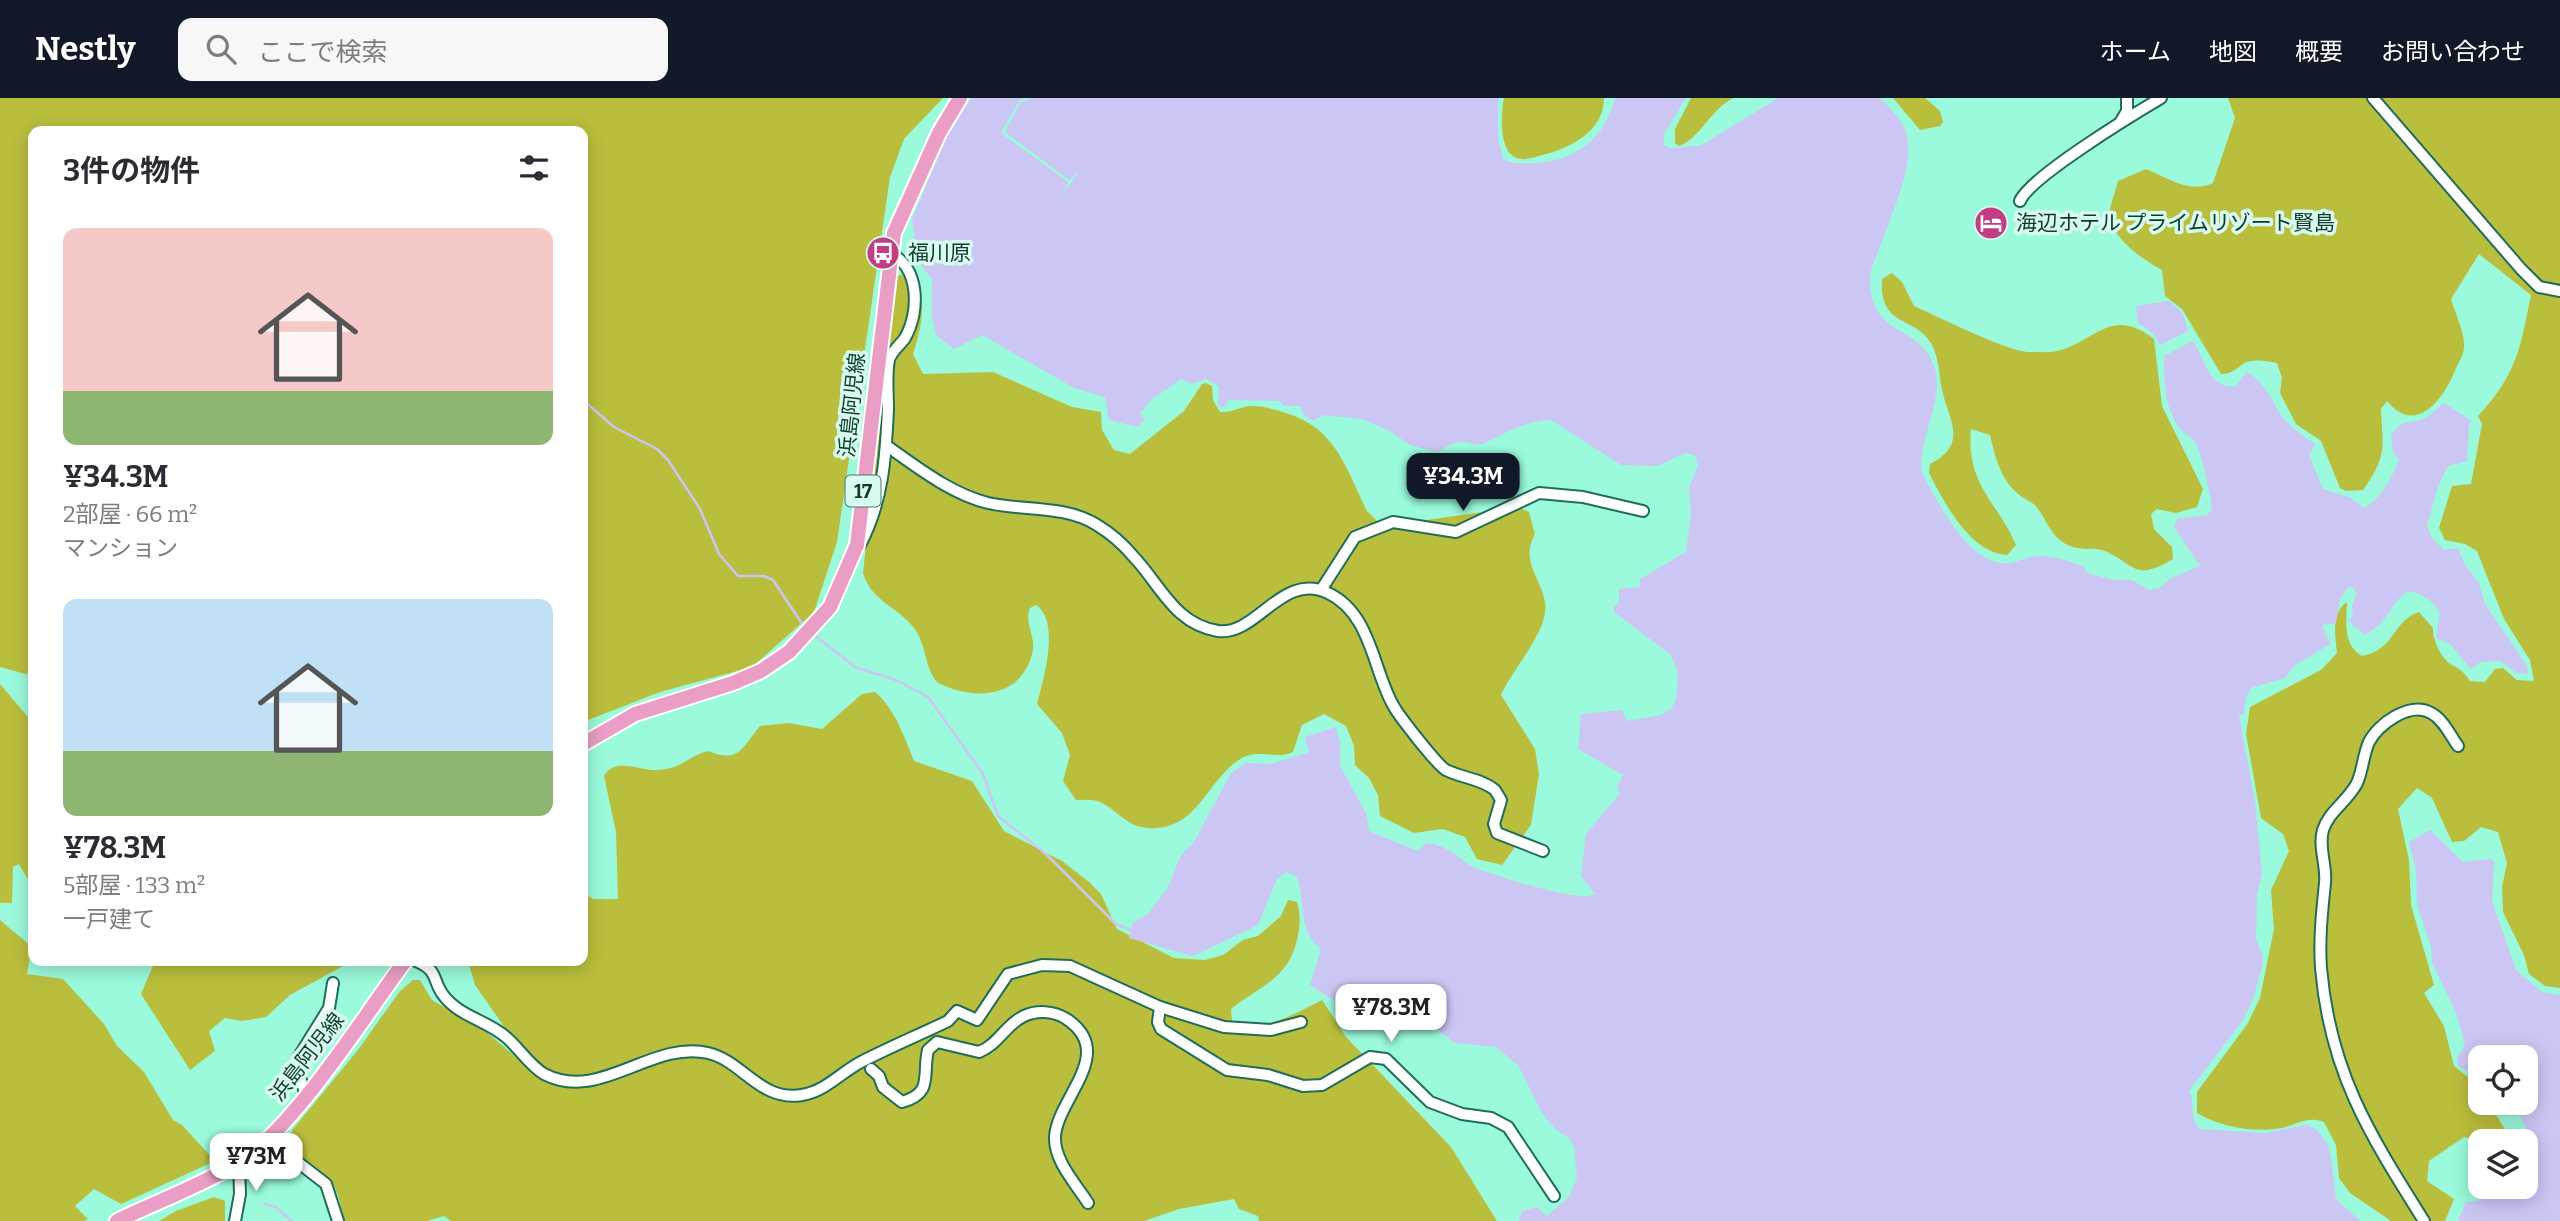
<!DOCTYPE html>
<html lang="ja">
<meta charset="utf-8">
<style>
:root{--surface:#fff;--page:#f7f7f7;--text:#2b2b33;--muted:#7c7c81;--accent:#111827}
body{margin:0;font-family:Bitter,"Noto Sans JP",serif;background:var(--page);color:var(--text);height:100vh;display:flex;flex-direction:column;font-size:26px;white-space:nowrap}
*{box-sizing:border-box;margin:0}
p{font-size:23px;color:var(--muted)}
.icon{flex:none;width:38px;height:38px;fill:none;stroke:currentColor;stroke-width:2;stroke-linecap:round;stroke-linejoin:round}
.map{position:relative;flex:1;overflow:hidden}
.side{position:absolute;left:28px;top:28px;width:560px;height:840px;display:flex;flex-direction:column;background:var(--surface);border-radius:14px;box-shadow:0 4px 18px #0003}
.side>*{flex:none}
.buttons{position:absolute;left:2468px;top:947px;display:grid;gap:14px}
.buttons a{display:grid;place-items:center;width:70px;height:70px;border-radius:14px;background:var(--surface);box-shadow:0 4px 18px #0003;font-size:35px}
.price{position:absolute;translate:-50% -60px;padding:0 16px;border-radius:14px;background:#fff;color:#222;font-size:23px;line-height:46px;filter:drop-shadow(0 2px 4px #0008)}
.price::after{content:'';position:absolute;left:50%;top:42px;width:21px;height:16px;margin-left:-10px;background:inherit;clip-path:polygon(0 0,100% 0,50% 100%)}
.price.selected{background:var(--accent);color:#fff}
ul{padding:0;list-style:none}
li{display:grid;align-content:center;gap:14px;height:371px;padding:0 35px}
li span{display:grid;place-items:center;height:217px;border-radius:14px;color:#555}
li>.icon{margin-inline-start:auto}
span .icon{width:126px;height:126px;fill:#fffc;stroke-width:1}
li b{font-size:30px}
h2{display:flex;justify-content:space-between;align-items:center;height:84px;padding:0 35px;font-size:30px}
header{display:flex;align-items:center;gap:42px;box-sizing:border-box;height:98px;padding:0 35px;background:var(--accent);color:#fff}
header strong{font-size:33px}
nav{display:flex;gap:38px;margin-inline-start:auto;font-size:24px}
.search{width:490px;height:63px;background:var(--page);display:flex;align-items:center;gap:18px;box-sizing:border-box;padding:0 24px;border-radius:14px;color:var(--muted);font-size:26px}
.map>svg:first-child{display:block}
</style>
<header>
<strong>Nestly</strong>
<div class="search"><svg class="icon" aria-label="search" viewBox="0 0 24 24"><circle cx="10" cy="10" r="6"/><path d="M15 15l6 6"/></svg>ここで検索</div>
<nav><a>ホーム</a><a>地図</a><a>概要</a><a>お問い合わせ</a></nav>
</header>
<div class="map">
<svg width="2560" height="1123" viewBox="0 0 2560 1123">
<rect width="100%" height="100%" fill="#9afadb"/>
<g fill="#babe3d">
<path d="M0,0H943L904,41L890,79L837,444L814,514L752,569L660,594L583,624V33H33V578L0,569Z"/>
<path d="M1504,0H1604C1604,35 1568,51 1539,58C1530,60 1521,64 1513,58C1499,49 1501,15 1504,0Z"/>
<path d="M1691,0H1734C1711,10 1701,40 1679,48L1675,45V31Z"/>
<path d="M1893,0H1925L1940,13L1943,24L1940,28L1920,32Z"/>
<path d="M2228,0H2560V186L2535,196L2560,195V890L2545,888L2529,876L2524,857L2503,814L2502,789L2507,765L2498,734L2481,729L2464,743L2452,744L2432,700L2417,690L2398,711L2409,762L2411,807L2434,887L2424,895L2444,928L2454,968L2478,987L2480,1004L2489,1005L2512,1043H2481L2464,1039L2429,1063L2427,1083L2454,1101L2445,1123H2391L2350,1095L2339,1080L2336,1047L2324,1024C2307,1018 2298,1026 2282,1030C2254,1035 2221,1029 2197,1015V994L2248,925L2260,900L2274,831L2271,792L2289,753L2283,736L2261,720L2246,636L2250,609L2321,572L2337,555C2335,537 2331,514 2347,504C2346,524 2343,547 2362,558C2395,552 2393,522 2419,514L2433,530C2432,538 2439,555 2445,561C2452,570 2459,566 2470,583L2485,584L2495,571L2503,570L2517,582L2534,583L2530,562L2504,521L2477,453L2465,446L2445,442L2439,430L2452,388L2471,386L2482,326L2478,318C2517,276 2520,251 2531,197L2479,156L2451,201C2455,215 2465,235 2464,249C2464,256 2459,264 2456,270C2445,300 2416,339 2387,303L2381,311C2383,351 2387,358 2363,392L2346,393L2340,390L2321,343L2296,326L2280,295L2282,280L2277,265C2266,263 2258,261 2247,264C2238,268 2232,277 2221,276L2182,211L2165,198L2162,172C2142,161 2107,138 2110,111C2112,101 2116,92 2118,83L2146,71C2168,80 2190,96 2213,85L2235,20Z"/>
<path d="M912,175C928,200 922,229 913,256L923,276L993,274L1072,309L1101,314L1102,332L1114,352L1130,356L1184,313L1202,286L1206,285L1212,288L1213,302L1220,314C1232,315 1241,308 1252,308C1264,308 1277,312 1289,316C1337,332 1346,371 1367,413L1377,423L1392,427L1518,409L1529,414L1535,436C1520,464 1540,477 1545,504C1550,532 1512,571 1501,597L1535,651L1539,676L1531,727L1502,767L1477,761L1465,739L1443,731L1414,735L1380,718L1378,697L1369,680L1355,667L1354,648L1346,628L1324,616L1302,627L1293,654C1275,663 1258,648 1237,663C1204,688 1196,733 1148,730C1125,729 1116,709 1097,703C1091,701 1082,702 1076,702L1063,683L1070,657L1062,635L1037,606C1043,583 1061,523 1036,507L1030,510C1024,524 1035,537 1033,552C1023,601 975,603 938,585C924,570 927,547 914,530C897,508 872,504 863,475L895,178Z"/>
<path d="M1892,175L1902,184L1914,208C1937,218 2008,254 2029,254C2038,254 2053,255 2061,252C2098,240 2113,209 2154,241L2162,308L2203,391L2197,409L2176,415L2157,411L2151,416L2154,431L2172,449L2173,461C2134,484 2136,467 2105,453C2093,448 2081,455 2064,445C2051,437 2047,423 2038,411C2033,403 2023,401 2017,395C2000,380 1995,358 1990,337L1971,331C1966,387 1997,403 2016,447L2007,457C1970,455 1944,404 1929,375L1930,366C1969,346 1949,323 1942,292C1939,276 1939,259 1931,245C1914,217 1879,230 1882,181Z"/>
<path d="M0,586L33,625V790L19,766L13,769L12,805H0Z"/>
<path d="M875,594C895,611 904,638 914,663L972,683L1004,733L1062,763L1089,784L1101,796L1117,831L1174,860L1205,862L1223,857L1243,842L1258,838L1281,818L1288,802L1297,804C1301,818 1300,827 1297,842C1288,881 1260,888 1231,911L1232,923C1256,939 1300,913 1322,902L1346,939L1451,1049L1497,1123H1259L1258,1118L1239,1111L1234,1101L1179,1111L1144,1123H451L444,1118L427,1123H344C341,1109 339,1092 329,1081C316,1066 298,1061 287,1044L293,1031L358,952L400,893L413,882H420L432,902L484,932L516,959L519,950L475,887L468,863H583V794L593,801H618L616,734L604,678C614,659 638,672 656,672C684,671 687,658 708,653C740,666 742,649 760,628L789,625L822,631L862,596Z"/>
<path d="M0,822L32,849L27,876L63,881L104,926L117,948L144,974L173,1022L182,1027L215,1063L121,1106L94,1091L75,1108L88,1121L84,1123H0Z"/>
<path d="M155,863H352L290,897L266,919L242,923L225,920L209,933L215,953L190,972L141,896Z"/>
<path d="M214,1099L225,1103V1123H159L176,1113Z"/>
</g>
<g fill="#ccc6f4">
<path d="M972,0H1498V40L1503,61C1513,67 1525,65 1536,65C1576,63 1606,39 1615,0H1686L1664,36V47C1673,55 1688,46 1700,48L1778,0H1880C1889,9 1898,17 1904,29C1919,60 1891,116 1881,146C1877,157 1870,170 1870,182C1870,241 1923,226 1935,271C1944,303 1917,343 1922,375C1938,404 1969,470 2010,465C2017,464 2024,460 2031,459C2050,456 2066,462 2084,469L2087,475L2114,482H2132L2149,492L2160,490L2169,481L2200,468L2174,429L2177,421L2207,417L2212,411C2210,395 2203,360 2196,346C2192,338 2182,335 2177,327C2164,304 2164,283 2164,258L2193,243C2206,262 2208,291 2236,288L2247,274C2266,286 2270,299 2281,317C2289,328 2304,338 2315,346L2309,357L2323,391L2351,400L2364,410C2381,401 2392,380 2399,362L2393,354L2391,336L2401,326L2425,321L2444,305L2472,323L2469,326L2467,363L2448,368L2438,388L2427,427L2431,439L2444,452L2458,450L2465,467L2479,485L2485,506L2527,568L2528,576L2516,575L2501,563L2480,564L2471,571L2450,546L2436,540L2440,515C2432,502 2423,495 2407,493C2388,509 2390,523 2365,537L2347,522L2353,519L2352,509L2356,495L2353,489H2349L2340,500L2336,525L2322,527L2330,546L2294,568L2285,580L2251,590L2246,599L2244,616L2239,618L2255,704L2262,775L2257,797L2256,842L2263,858L2262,868L2254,898L2243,922L2189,993C2196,1006 2188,1018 2200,1031L2265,1035L2306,1027L2316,1031L2327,1045L2331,1059L2336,1101L2360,1123H1519L1522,1113L1537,1109L1547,1118L1569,1099L1577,1080L1574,1049L1569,1040L1556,1032L1542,1015L1518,967L1496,949L1455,945L1421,919L1358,901L1333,902L1310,887L1321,851C1297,832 1306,805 1297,779L1287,774L1277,781L1258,827L1193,858L1129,840L1133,824L1148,816L1168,789L1181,757L1194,744L1231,675L1246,665L1271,666L1309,654L1305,639L1336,629L1340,645V668L1366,715L1369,733L1417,753L1427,745C1453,749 1457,761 1477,771C1499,778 1579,806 1595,796L1581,778L1586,736L1620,695L1617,689L1623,677L1578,651L1581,616L1622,612L1627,623L1661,617L1671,611L1676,602L1678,575L1671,557L1614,514V508L1619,506V491L1640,489V481L1686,454L1691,416L1689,390L1698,368L1696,358L1685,355L1658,368L1621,367L1551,322C1526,322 1505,336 1484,345C1475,349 1471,344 1463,344C1453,343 1445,350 1437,354L1410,347L1390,333L1361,321L1323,317L1313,323L1302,315L1301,308H1283L1280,303L1228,302L1225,309L1218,308L1219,288L1206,281L1190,286L1181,281L1151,302L1140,315L1144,321L1138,329L1109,322L1105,299L1074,290L982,237L954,251L936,237L932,218V181L917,162L912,121L950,30Z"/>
<path d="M2169,203L2182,214L2188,233L2160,247L2153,235L2138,225L2136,208Z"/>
<path d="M2430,732L2463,764L2491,761L2494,764L2492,803L2516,872L2542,894L2560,897V1123H2458L2466,1104L2478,1103L2485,1089L2525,1088V1051L2531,1041L2515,1008L2507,1011L2500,1005L2525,1004V959H2480V981L2458,968L2457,960L2465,947L2457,917L2432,864L2431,848L2417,806L2416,773L2409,744Z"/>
</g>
<path fill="#9afadb" d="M1025,0H1031L1020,5L1005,34L1069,82L1079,73L1063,96L1068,84L1001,35L1019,3Z"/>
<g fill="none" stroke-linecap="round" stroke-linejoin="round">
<g stroke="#ccc6f4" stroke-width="2.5">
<path d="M583,302L614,329L657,351L668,362L700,411L719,456L738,478H764L773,482L805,530"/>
<path d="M813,536L855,569L896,582L928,599L983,676L998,718L1046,756L1116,826L1131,832"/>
<path d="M265,1106L276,1109L291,1123"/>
</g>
<defs>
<g id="minor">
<path d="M2373,0L2521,171L2539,189L2560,193"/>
<path d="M2121,23L2127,13V0"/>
<path d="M2020,103C2030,79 2134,16 2161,0"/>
<path d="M887,348C917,369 951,396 988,405C1023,413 1066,407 1097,427C1110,435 1123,446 1133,458C1160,486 1174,526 1218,533C1257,538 1282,473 1328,495C1371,515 1373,572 1393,607C1398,617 1438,668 1446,672C1462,680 1482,681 1495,692L1501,702L1494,726L1497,735L1543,753"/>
<path d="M860,447C883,404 886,358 888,310C888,295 886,276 889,262C891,254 900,247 905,240C920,214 920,169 890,155"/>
<path d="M1321,492L1355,439L1393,424L1456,434L1539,395L1583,399L1643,413"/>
<path d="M416,863C439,872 432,883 444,898C459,918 488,923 506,939C519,950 529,967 544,976C600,1005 651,942 708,955C743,963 760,1004 802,997C826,993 840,975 861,964C890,949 919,937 948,923L957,913L977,922L1008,876L1042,867L1070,868L1160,909L1224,929L1271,932L1301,924"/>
<path d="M1160,909L1158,924L1161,931L1227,972L1268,977L1303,988L1322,987L1370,959L1386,961L1430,1004L1462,1016L1491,1020L1508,1029L1554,1098"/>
<path d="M871,971L879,978L883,989L902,1004C934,995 922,977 928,952L937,944L979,954C999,946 1006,926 1024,918C1037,912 1053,913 1065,920C1119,954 1057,1000 1055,1039C1054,1063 1076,1086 1088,1105"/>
<path d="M306,997L297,971L298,960L329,910L333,885"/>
<path d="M268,1041L326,1086L338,1123"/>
<path d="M235,1123L240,1096L239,1064"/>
<path d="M2424,1123C2370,1037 2330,975 2321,870C2319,841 2322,814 2325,785C2327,768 2318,749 2323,732C2329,713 2348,703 2357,685C2363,672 2363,657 2369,644C2378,626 2410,603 2431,615C2443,621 2450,637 2458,648"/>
</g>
<g id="major">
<path d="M583,646L635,616L733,585L761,573L789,554L830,509L857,447L894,135L939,35L960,0"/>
<path d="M117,1123C156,1104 200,1088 238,1065C293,1032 365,917 405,863"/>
</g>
</defs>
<use href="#minor" stroke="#206d59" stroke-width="14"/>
<use href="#major" stroke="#fff" stroke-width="18"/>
<use href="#minor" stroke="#fff" stroke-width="10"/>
<use href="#major" stroke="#ea9ec5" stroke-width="14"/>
</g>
<defs>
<symbol id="hotel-disc" viewBox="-11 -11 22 22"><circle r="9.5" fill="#c13e84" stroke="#d7fbee"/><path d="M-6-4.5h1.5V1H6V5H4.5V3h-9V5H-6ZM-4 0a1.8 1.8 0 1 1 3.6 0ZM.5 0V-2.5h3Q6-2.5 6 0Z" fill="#fff"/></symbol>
<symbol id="bus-disc" viewBox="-11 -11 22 22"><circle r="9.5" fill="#c13e84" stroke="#d7fbee"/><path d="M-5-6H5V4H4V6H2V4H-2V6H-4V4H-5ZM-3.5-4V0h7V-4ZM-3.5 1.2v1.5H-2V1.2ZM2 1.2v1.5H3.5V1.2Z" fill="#fff"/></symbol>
</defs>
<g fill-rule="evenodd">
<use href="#hotel-disc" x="1972" y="106" width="38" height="38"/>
<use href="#bus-disc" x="864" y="136" width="38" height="38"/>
</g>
<g text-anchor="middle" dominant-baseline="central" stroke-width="7" stroke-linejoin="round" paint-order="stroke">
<rect fill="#d7fbee" stroke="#4c7468" stroke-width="2" x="845.5" y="377.5" width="35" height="31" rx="5"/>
<g font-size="19" font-weight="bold" fill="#103a2e">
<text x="863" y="393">17</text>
</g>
<g font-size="21" fill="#103a2e" stroke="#d7fbee" text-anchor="start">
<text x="2016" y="125">海辺ホテル プライムリゾート賢島</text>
<text x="908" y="155">福川原</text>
</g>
<g font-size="21" fill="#103a2e" stroke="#d7fbee">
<text transform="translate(852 307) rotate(-84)">浜島阿児線</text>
<text transform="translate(307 959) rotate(-52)">浜島阿児線</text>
</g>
</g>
</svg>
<div class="buttons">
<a><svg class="icon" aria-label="locate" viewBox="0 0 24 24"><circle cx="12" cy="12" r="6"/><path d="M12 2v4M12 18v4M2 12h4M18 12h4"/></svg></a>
<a><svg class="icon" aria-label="layers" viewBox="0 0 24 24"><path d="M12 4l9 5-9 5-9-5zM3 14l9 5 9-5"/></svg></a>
</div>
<b class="price selected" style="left:1463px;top:415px">¥34.3M</b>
<b class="price" style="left:1391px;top:946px">¥78.3M</b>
<b class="price" style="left:256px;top:1095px">¥73M</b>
<section class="side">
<h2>3件の物件<svg class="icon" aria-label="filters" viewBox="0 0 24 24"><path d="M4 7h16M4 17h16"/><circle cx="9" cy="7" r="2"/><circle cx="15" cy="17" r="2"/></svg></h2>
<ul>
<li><span style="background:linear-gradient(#f6c9c9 75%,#8fb573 0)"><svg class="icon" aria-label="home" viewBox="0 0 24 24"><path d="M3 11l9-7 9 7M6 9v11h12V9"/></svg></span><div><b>¥34.3M</b><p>2部屋 · 66 m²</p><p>マンション</p></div></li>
<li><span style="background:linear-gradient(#bfe0f5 70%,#8fb573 0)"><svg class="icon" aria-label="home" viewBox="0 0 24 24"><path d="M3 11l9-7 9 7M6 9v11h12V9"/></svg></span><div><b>¥78.3M</b><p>5部屋 · 133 m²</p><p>一戸建て</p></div></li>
</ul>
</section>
</div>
